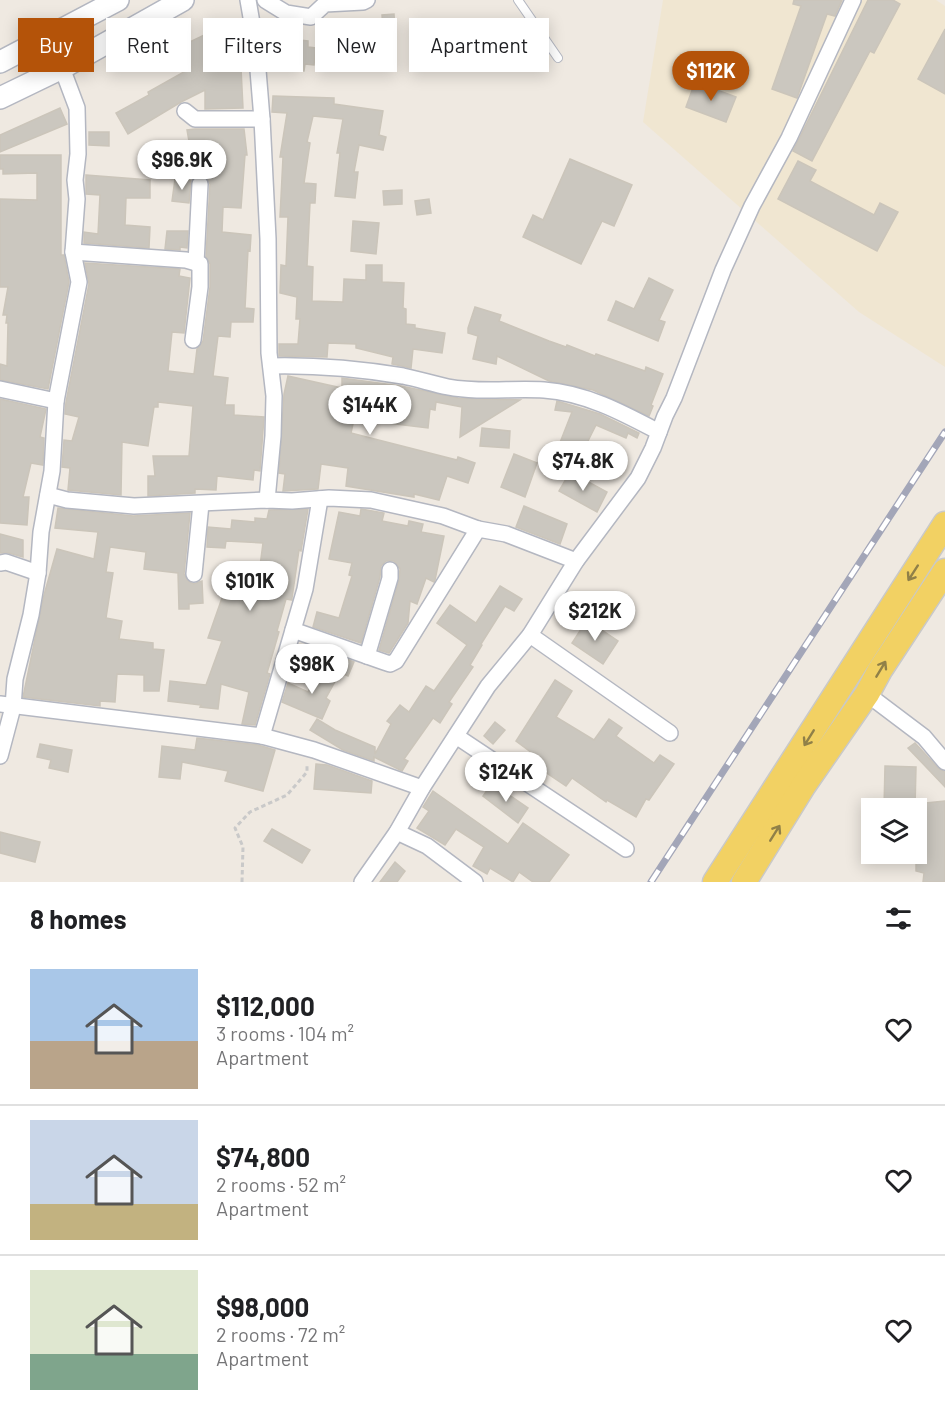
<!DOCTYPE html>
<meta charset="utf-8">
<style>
:root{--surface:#fff;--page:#f6f6f6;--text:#202124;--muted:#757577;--line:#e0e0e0;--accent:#b45309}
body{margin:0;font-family:Barlow,sans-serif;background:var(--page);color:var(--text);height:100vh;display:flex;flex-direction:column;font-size:22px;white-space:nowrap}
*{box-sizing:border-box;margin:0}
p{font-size:20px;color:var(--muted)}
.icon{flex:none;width:33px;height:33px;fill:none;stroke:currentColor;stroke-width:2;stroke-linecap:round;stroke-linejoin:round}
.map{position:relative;height:882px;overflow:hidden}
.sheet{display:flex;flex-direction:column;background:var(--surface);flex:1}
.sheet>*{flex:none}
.guide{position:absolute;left:18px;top:18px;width:600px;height:54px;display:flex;gap:12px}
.buttons{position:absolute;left:861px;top:798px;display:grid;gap:12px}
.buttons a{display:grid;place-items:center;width:66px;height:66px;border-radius:0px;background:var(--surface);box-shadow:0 3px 15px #0003;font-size:30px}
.price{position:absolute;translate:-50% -51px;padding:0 14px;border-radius:21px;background:#fff;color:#222;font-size:20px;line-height:39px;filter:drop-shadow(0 2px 3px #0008)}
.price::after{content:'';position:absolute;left:50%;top:36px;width:18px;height:14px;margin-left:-9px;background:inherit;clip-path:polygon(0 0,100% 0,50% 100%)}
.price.on{background:var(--accent);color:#fff}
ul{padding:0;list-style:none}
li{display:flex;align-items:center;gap:18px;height:150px;padding:0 30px}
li+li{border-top:2px solid var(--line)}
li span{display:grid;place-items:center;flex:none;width:168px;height:120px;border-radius:0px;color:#555}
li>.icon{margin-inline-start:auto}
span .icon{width:72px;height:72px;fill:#fffc;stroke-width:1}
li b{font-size:26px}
h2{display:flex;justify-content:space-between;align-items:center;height:72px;padding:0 30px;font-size:26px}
.pill{padding:0 21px;border-radius:0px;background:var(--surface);box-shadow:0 3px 15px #0003;font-size:21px;line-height:54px}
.pill.on{background:var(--accent);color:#fff}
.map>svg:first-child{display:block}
</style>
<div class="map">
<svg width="945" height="882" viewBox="0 0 945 882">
<rect width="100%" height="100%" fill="#efe9e1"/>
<path fill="#f0e6d1" d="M663,0H936L945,6V367L859,312L643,122Z"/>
<g fill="#cbc7bf" stroke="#cbc5ba" stroke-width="1.5">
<path d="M794,0H842L835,16L827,14L797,98L772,89L801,6L793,4Z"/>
<path d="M868,0H893L900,4L874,53L870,51L812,161L793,151Z"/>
<path d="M394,14L395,29L383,30L382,15Z"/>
<path d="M239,23L244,45L239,46L244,68H241L243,108L205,109V90L181,102L128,134L116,113L149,95L148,92L191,68L179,47L219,28Z"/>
<path d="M945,29V94L918,79Z"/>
<path d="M280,38L308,41V47L316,48L314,65L305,64L304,71L276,68Z"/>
<path d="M695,82L736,97L726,122L686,107Z"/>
<path d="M273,96L334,98V104L383,111L379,135L386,137L383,150L359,145L354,172H358L355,198L335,196L340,153H337L343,119L313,116L307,142L310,143L304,183L316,184L315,203H310L307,266L313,267L312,301L343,302L344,279L366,280V265H382V282L404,283L403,308L406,309V324L415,325V328L445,333L442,353L413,349L411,368L392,364L393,357L356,348V344L328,343L327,357L279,356V344H298L300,319H296L297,297L280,293L281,265L286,266L288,217H280L283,157H280L287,113L272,112Z"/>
<path d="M60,108L67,124L0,152V135Z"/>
<path d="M195,129H244L247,155H245L241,208L223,207L222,232L251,235L250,251L248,250L245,308L254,309L253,322H231L230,337L218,336L213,376L228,378L225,405H234V415L264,417L260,471L254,470L253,480L217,476L216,490L195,489V493L148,496V476H155L153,456H189L193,406L158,402V407H154L148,446L122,442L121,495L68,490L70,468L62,467L64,440L72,441L79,417L65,414L66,402L89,284L85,263L180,269L179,276L190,278L184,333L172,332L168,371L194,374L197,349L203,341L210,287V264L206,257L210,184L205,176L195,175L187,130Z"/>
<path d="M89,132H109V146L89,145Z"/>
<path d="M0,155H61V255H64L69,282L48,389L0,380V364L7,366L8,323H6L7,315H3L8,287H0V199L37,200V173L3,174V169H0Z"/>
<path d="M570,159L632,185L614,226L602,221L581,264L523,237L533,215L543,220Z"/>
<path d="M798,161L816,170L810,181L874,215L880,203L898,212L877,251L778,199Z"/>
<path d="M86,175L150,180V198H126L125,225L150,227L149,248L84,243V232L98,234L100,195L86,194Z"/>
<path d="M175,179L191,181L189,203L172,201Z"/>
<path d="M402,190V204L384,205L383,191Z"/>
<path d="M429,199L431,213L417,215L415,201Z"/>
<path d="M353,221L379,223L376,254L351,251Z"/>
<path d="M167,231H188L187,248L180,247V250L165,249Z"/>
<path d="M649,278L673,290L659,320L665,322L658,341L608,320L616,301L634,309Z"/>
<path d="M475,307L501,315L499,321L549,341L566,347L567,345L595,356L596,354L645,371L646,367L663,374L651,405L653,406L649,416L593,390L549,381L497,356L496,364L473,359L478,336L468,333V328Z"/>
<path d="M288,376L342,388V378L401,386L458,398L520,400L460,437L462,407L436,402L435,410L430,409L428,428L354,419L351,433L457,460L458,457L475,463L468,483L447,476L439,500L414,494V497L346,486L348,468L321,464L318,489L283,491L285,474L279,473L284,394Z"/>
<path d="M0,399L46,409L40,437L44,438L43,465L31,463L23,497H29L27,525L0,523Z"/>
<path d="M557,401L600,414L639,433L637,438L628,433L626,438L596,425L583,451L591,455L581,473L554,458L572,412L555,410Z"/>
<path d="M482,428L510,431L509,448L480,446Z"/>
<path d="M514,454L537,463L525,497L501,487Z"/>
<path d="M570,472L607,492L597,512L559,491Z"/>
<path d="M524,506L567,524L560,544L516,527Z"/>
<path d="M58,508L133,516L190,513L184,574L189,582L194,584L202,581L203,603L189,604V609H179L178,573L144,569L146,552L110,547L106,572L113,573L106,618L122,621L119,639L153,643V649L164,650L159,691H144V675L117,674L115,702L100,701V706L23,697L44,595L57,549L94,559L98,532L55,528Z"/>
<path d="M308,509L301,551L299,550L292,598V600L286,599L277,631L279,632L267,673L270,674L255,725L242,724L249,692L221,684L218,709L200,707L201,705L168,701L170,681L206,685L222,641L208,638L229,578L257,589L263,543L226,541L225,548L207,547L208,527L231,529L232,520L255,522V518L267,519L269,510Z"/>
<path d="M361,509L384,513L382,521L408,526L409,521L423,524L421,532L444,536L435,580L434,582L426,578L417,604L410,601L408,623L389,653L379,650L399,580L400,569L394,561H386L381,566L380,577L361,643L313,627L317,612L339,618L352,576L349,575L352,563L329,559L339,512L360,516Z"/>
<path d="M0,534L23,540V557L9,553H0Z"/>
<path d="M500,586L522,599L514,611L505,606L481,644L482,645L470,665L473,667L449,702L452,704L440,723L433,718L404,759L408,761L402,771L374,757V761L343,750L310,730L317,719L335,730L375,747V754L391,724L387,721L400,705L409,712L426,686L434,691L467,645L437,623L450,605L476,623Z"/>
<path d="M587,620L618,641L603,664L572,643Z"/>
<path d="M336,655L354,662L348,676L330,668Z"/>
<path d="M320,667L338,676L326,698L330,701L322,719L282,702L288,683L308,692Z"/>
<path d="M555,680L572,691L556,717L594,740L609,719L622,728L616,736L654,763L660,755L674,764L649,800L646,799L636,817L607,800L606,802L572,778L566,786L539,768L537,771L525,762L532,753L516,741Z"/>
<path d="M495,722L505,730L493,744L484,736Z"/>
<path d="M197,738L258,745L275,750L263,791L225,781L228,771L182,762L180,779L159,777L162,746L195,750Z"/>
<path d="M915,743L938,768L945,772V787L908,748Z"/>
<path d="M40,744L72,750L68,772L49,768L51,760L37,757Z"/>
<path d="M316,764L327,765L372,781L371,793L314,789Z"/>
<path d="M885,766L916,767L915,808H884Z"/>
<path d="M492,783L528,808L518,823L483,796Z"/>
<path d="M433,791L508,844L523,823L569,855L549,882H533L519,872L513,882L490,868L487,874L473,866L484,847L456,829L445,845L417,828L429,811L423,807Z"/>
<path d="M945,801V882H923L924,873L916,871V804Z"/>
<path d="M272,829L310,850L302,863L264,841Z"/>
<path d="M0,832L40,842L35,862L0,853Z"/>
<path d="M395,862L405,871L397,882H380Z"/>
</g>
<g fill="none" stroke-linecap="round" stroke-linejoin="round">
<defs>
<path id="service" d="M518,0L558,58"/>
<g id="minor">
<path d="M248,0L256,46L262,119L268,239L269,353L274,396L273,436L267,500"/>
<path d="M265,0L286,13L311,17L325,4L363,2L367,0"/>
<path d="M185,111L195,119H262"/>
<path d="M73,252L186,260L200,264V287L193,340"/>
<path d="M196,263L200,184"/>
<path d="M271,366C314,365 360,369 403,376C418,379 433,384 448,387C479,393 512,388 544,390C586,393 623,413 659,432"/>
<path d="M0,389L56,401"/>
<path d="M48,495L67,500L134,506L267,500L292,501L329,498L371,500L443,516L478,529L506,534L576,561"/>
<path d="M0,563L6,562L38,573"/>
<path d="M194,574L201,504"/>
<path d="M293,630L384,662L390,664L396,661L478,529"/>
<path d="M530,635L670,733"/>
<path d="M367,656L390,578V570"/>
<path d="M867,694L924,737L945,762"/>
<path d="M0,704L262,736L314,750L422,788"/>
<path d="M262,736L305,589L320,499"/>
<path d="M456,736L626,849"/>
<path d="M0,756L13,707L15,679L31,615L38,573L41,532L52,471L56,401L79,282L73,252L77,199L75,180L78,154L77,108L62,68"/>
<path d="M397,832L427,846L475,882"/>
<path d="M362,882L397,832L422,788L488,686L530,635L576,561L638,478L653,448L665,416L674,398L723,270L752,206L789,138L853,0"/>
</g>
<g id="secondary">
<path d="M0,62L118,0"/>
<path d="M0,98L62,68L183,0"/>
</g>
<g id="primary">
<path d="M715,882L945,524"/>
<path d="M744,882L804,785L867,694L880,670L945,571"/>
</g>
</defs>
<use href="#service" stroke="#b4b7c1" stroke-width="10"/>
<use href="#minor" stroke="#b4b7c1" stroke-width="18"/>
<use href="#secondary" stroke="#b4b7c1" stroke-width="24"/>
<use href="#primary" stroke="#c9c9c9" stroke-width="27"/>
<path stroke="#c9c9c9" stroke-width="3" stroke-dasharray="4.5 3" stroke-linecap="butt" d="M242,882L243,847L235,828L250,812L287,795L307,772V765"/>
<use href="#service" stroke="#fff" stroke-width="8"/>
<use href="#minor" stroke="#fff" stroke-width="15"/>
<use href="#secondary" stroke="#fff" stroke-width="21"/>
<use href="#primary" stroke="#f2d163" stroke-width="24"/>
<defs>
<path id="rail" d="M651,882L945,432"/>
</defs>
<use href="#rail" stroke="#a3a6b8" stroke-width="7"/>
<use href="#rail" stroke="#fff" stroke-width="4.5" stroke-dasharray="14" stroke-linecap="butt"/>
</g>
<defs><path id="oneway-shaft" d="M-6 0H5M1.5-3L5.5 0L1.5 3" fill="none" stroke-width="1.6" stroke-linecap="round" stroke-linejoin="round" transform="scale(1.5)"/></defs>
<g stroke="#908048">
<use href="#oneway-shaft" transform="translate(913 573) rotate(123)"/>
<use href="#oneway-shaft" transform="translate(881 669) rotate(-59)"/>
<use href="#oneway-shaft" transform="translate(809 738) rotate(122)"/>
<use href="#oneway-shaft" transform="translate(775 833) rotate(-58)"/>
</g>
</svg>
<div class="buttons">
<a><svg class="icon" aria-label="layers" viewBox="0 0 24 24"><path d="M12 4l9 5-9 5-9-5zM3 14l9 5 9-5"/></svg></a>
</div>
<b class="price on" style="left:711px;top:102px">$112K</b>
<b class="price" style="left:182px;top:191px">$96.9K</b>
<b class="price" style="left:370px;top:436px">$144K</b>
<b class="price" style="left:583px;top:492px">$74.8K</b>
<b class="price" style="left:250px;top:612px">$101K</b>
<b class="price" style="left:595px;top:642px">$212K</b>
<b class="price" style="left:312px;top:695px">$98K</b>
<b class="price" style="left:506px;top:803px">$124K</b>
<div class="guide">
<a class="pill on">Buy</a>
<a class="pill">Rent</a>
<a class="pill">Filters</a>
<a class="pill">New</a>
<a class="pill">Apartment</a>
</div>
</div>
<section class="sheet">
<h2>8 homes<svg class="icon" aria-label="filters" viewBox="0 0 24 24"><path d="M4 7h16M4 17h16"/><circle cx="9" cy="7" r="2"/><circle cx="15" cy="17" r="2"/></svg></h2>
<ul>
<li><span style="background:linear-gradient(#a9c7e8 60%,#b9a48a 0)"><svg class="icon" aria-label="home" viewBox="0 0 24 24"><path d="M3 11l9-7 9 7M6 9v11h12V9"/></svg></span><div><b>$112,000</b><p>3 rooms · 104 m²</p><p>Apartment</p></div><svg class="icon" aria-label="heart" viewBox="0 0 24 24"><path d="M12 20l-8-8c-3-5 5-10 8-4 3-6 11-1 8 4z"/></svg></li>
<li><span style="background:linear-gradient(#c9d6e8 70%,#c2b280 0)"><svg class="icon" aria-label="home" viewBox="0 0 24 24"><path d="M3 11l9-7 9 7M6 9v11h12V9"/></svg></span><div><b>$74,800</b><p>2 rooms · 52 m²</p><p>Apartment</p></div><svg class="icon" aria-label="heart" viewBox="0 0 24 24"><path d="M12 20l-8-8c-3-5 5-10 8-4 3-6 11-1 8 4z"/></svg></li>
<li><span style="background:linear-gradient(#dfe7d0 70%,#7fa58c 0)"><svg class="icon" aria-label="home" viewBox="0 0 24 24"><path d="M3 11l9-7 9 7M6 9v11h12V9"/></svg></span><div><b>$98,000</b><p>2 rooms · 72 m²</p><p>Apartment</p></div><svg class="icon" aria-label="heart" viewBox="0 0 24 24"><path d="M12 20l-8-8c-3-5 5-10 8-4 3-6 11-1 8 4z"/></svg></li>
</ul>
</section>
